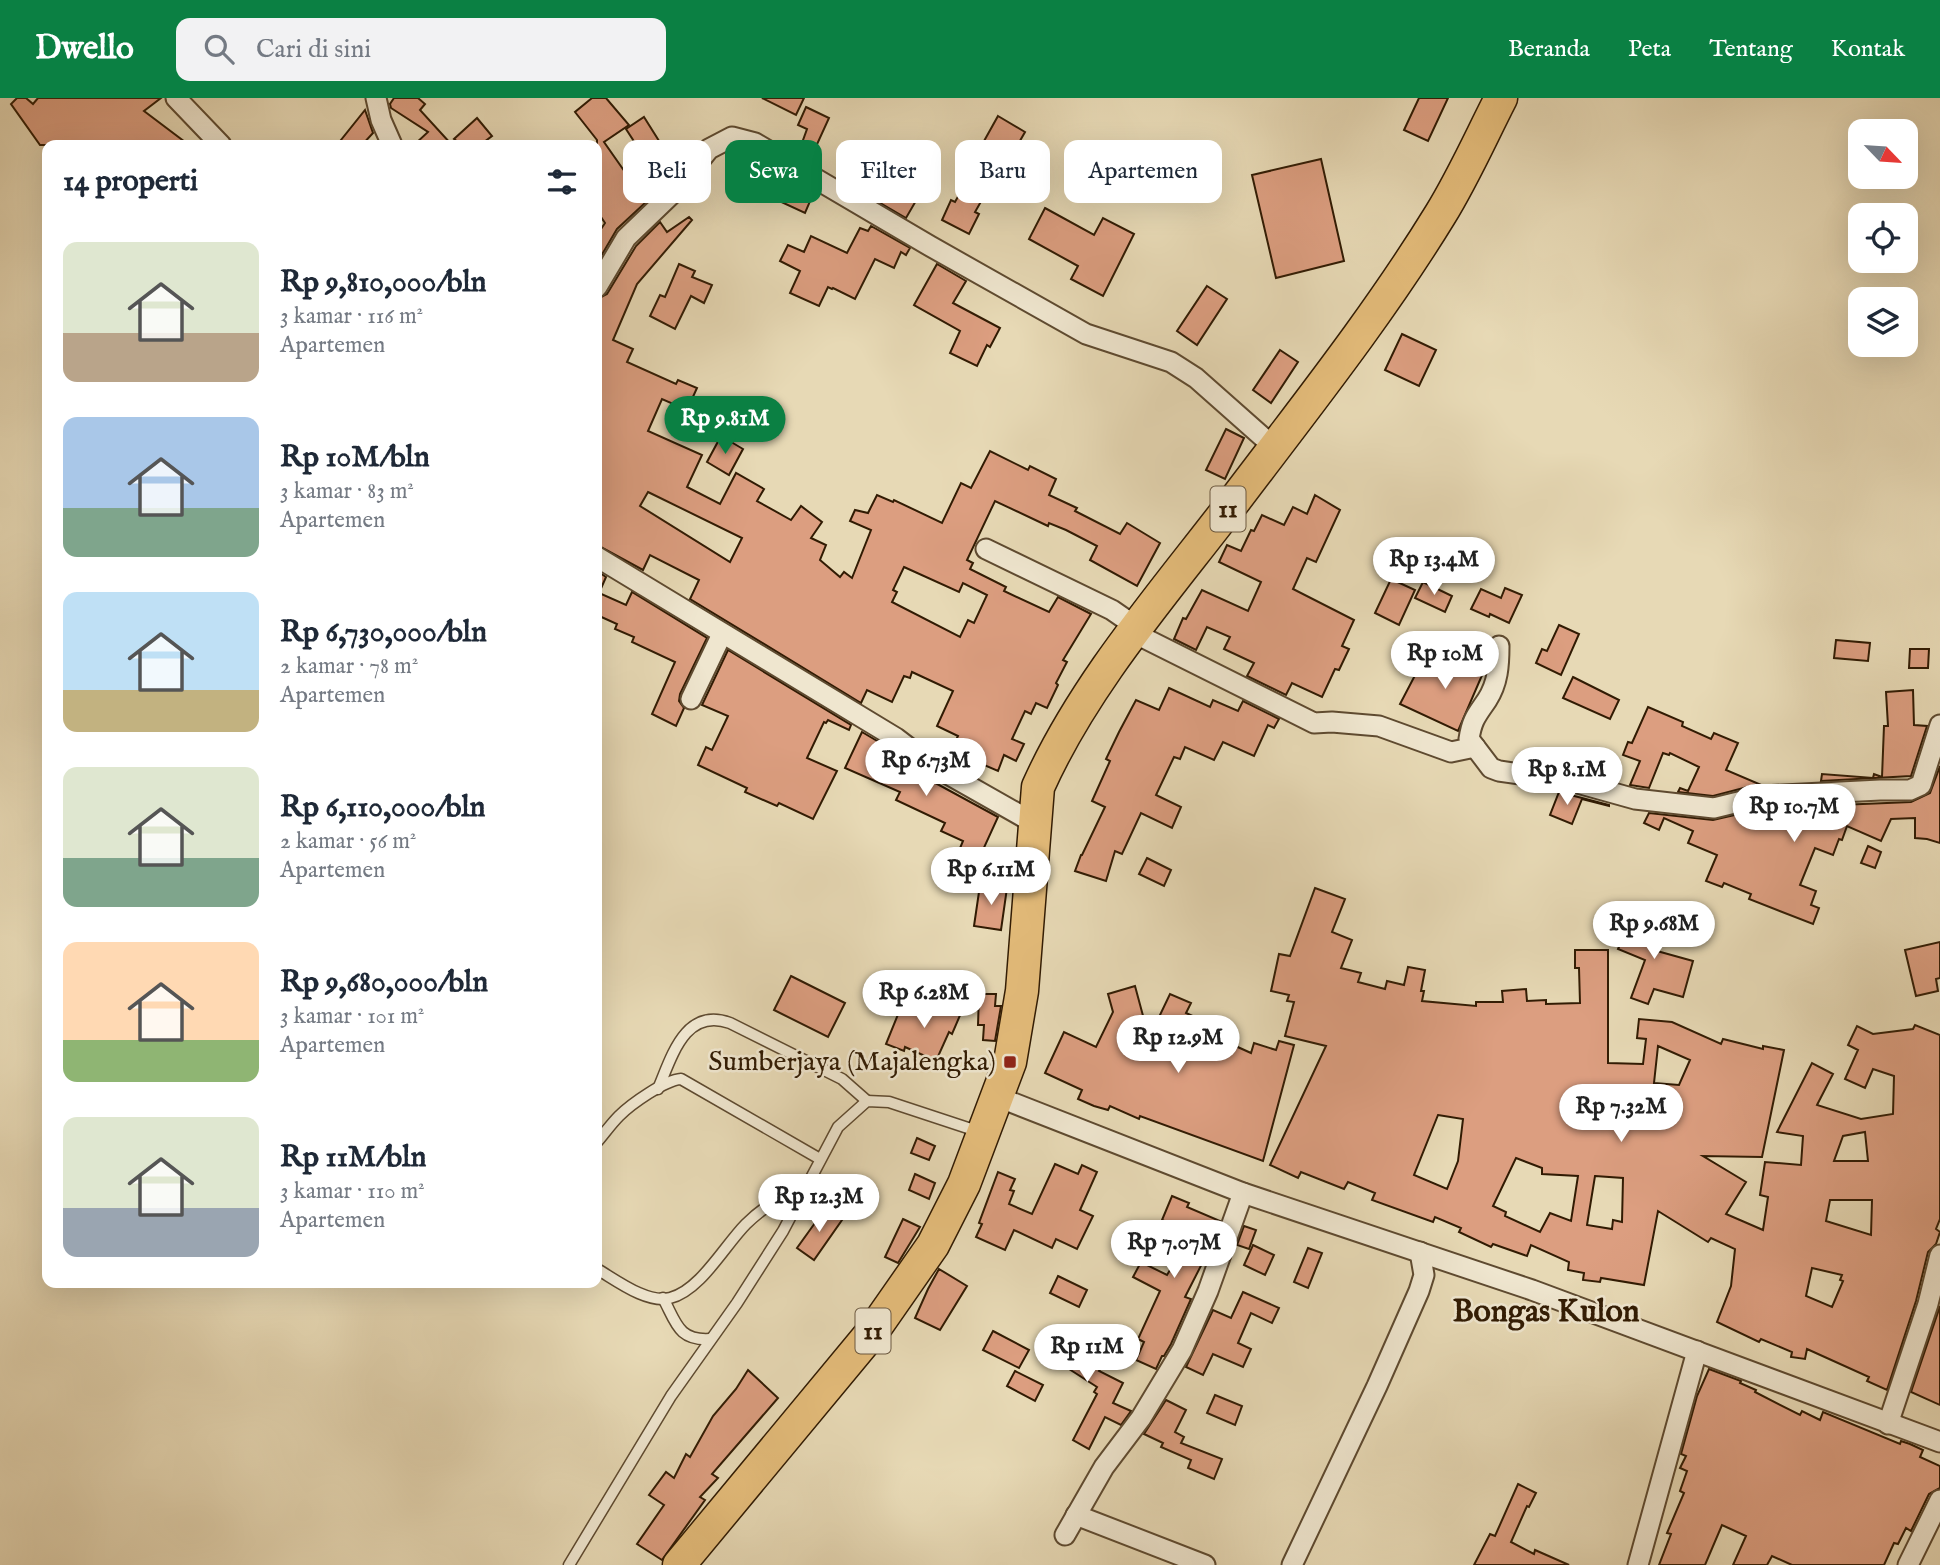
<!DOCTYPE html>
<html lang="id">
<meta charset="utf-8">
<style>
:root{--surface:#fff;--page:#f2f2f3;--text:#1f2937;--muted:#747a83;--accent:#0b8043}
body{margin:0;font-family:"IM FELL English",serif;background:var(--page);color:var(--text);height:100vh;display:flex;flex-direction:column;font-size:26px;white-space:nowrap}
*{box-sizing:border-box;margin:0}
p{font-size:23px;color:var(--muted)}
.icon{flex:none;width:38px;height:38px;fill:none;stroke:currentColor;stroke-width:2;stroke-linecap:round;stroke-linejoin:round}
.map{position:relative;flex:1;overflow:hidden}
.drawer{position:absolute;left:42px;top:42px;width:560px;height:1148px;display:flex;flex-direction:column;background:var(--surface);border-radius:14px;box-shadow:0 7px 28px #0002}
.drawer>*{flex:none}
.guide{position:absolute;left:623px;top:42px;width:665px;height:63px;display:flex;gap:14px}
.needle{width:46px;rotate:115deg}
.fabs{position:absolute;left:1848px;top:21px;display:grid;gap:14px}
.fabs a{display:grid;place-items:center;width:70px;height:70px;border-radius:14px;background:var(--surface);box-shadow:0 7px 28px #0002;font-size:35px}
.price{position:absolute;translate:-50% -60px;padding:0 16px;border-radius:24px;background:#fff;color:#222;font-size:23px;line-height:46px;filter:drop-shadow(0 2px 4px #0008)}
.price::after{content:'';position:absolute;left:50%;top:42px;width:21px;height:16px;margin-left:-10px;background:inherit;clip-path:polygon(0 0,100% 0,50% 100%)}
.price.current{background:var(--accent);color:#fff}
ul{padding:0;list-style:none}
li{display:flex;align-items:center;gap:21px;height:175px;padding:0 21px}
li span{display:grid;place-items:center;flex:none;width:196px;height:140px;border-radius:14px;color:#555}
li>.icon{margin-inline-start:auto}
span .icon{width:84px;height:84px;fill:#fffc;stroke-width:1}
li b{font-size:30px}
h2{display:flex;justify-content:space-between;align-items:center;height:84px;padding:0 21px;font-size:30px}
.pill{padding:0 24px;border-radius:14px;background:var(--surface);box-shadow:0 7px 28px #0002;font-size:24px;line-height:63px}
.pill.current{background:var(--accent);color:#fff}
header{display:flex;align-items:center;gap:42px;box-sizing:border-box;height:98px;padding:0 35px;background:var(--accent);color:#fff}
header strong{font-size:33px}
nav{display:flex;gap:38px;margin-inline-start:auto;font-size:24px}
.search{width:490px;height:63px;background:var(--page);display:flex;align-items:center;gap:18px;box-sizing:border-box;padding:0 24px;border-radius:14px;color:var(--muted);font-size:26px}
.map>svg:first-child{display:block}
</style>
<header>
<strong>Dwello</strong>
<div class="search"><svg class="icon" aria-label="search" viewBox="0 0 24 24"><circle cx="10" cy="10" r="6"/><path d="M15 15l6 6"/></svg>Cari di sini</div>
<nav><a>Beranda</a><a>Peta</a><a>Tentang</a><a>Kontak</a></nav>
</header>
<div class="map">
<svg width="1940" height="1467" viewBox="0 0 1940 1467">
<rect width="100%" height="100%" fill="#e7d9b5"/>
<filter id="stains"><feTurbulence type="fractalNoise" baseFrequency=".00286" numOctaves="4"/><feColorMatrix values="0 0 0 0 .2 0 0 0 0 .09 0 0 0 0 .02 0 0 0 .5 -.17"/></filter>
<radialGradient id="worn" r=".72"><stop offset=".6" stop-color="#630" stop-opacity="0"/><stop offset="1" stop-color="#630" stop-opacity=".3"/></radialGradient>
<g fill="#dc9e80" stroke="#311b03" stroke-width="2" fill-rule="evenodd">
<path d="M17,0H26L33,6L38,0H161L144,13L189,47H40L11,6Z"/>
<path d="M394,0H418L425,6L420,12L452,47H414L428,34L391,10L390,6Z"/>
<path d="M592,0H606L629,27L604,44L646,104L617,131L597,165V137L605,125L597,113V42L575,14Z"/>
<path d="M762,0H804L796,17Z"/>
<path d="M1419,0H1448L1428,43L1404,32Z"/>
<path d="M806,9L829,20L813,55L815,56L812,64L798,56L807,31L798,27Z"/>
<path d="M365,12L373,35L362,47H337Z"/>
<path d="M998,18L1025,34L1006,67L1003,65L975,114L979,116L969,136L942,122L951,102L955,104L983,54L979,52Z"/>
<path d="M644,19L666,54L678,45L688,58L663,88L626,31Z"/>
<path d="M477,20L492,38L480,47H462L454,41Z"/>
<path d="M1321,61L1344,163L1276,180L1252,77Z"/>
<path d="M899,63L928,82L906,120L870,99L877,88L882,91Z"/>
<path d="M788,79L814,94L805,115L777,102Z"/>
<path d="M1045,110L1094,137L1103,120L1134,136L1103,198L1071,181L1078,168L1029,141Z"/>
<path d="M689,119L692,122L637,186L613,242L633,251L627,264L676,286L678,282L697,290L687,312L662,301L648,333L702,357L687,389L720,406L736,375L764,391L757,403L791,422L801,408L822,424L811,440L826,447L820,462L840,479L844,474L852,480L871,432L850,423L855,412L868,415L877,397L893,404L894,402L942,425L961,385L971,390L990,353L1028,372L1030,368L1056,381L1049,397L1077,410L1075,413L1120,436L1127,425L1160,445L1137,488L1090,462L1097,448L1066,432L1049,425L1048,428L995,403L967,462L973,465L970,471L1006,489L1004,493L1049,514L1058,499L1091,516L1063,562L1067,564L1056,585L1058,587L1047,610L1036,605L1031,616L1025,613L1012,641L1024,646L1016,663L1004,657L998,673L982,666L980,671L949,656L958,638L937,628L953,593L912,574L910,580L904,578L892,604L867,592L861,605L690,501L699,482L650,457L643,472L597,447V201L607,196L636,148L660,124L667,134ZM648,394L742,440L730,464L640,408ZM904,469L959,494L963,485L987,497L974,525L968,522L960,539L892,504L897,494L893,492Z"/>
<path d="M871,128L910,150L906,157L901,154L894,170L875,161L855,201L833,190L832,191L828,189L819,208L790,195L800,173L780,163L788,147L804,154L811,138L847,155L860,130L868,133Z"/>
<path d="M679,166L695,173L692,179L712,187L704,205L691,198L675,231L650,218L660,197L665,199Z"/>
<path d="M937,166L966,183L953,205L1000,230L990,249L987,247L977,268L950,255L960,233L914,207Z"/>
<path d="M1207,188L1227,201L1197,247L1177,233Z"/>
<path d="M1402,236L1436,252L1419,288L1385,272Z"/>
<path d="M1280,252L1298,264L1271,305L1253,292Z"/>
<path d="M1226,331L1244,340L1225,381L1206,372Z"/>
<path d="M721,338L743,351L729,377L707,364Z"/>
<path d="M1315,397L1340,412L1316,464L1307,460L1293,491L1354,522L1342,548L1349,551L1339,572L1335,571L1322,599L1292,585L1286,597L1247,578L1254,565L1224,551L1230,539L1207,529L1196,552L1174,541L1183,520L1186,521L1202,492L1248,513L1261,484L1219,464L1227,447L1241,453L1251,432L1254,433L1262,417L1284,427L1293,409L1307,416Z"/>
<path d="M597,473L606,479L599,495L626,507L632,494L707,540L680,596L679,603L684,610L676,628L652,616L675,564L632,544L634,539L615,531L617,526L597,517Z"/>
<path d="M1391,481L1415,492L1399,527L1375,515Z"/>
<path d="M1423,484L1452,498L1445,514L1415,500Z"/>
<path d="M1505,490L1522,497L1509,525L1490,516L1489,519L1471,511L1481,491L1501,500Z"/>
<path d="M1559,527L1579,536L1561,577L1536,565L1542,551L1547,553Z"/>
<path d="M1836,542L1870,545L1868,563L1834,560Z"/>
<path d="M1910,551H1929L1928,570H1909Z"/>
<path d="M728,552L851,627L849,632L828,622L826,625L824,624L807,660L837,673L813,721L779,705L777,708L745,694L747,690L698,667L706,649L712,652L728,618L702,607Z"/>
<path d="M1468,556L1486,564V568L1458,633L1400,606L1423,562L1445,572L1449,564L1462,570Z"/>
<path d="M1573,579L1619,602L1610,621L1563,600Z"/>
<path d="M1169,590L1210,609L1213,602L1238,613L1243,603L1279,621L1274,630L1268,627L1254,658L1223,644L1214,662L1185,649L1180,661L1174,659L1156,697L1181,709L1172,730L1141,715L1122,756L1115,753L1106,783L1075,773L1081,757H1082L1105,709L1092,703L1110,663L1106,661L1119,634L1136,602L1159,612Z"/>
<path d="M1913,592L1914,627L1927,628L1911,678L1821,683L1822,676L1873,680L1874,676L1882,679L1884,628H1888L1886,594Z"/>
<path d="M1648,609L1683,624L1682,628L1711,641L1714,635L1738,645L1726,672L1759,686L1713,698L1678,694L1680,690L1688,693L1699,669L1670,655L1669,657L1663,655L1649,690L1630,687L1640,663L1623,657L1628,644L1632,645Z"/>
<path d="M862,634L889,650L929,679L928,681L998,719L972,776L953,767L963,743L941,733L945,725L896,702L900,694L845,670Z"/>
<path d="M1940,668V745L1927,741L1915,740V720L1891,721L1881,743L1847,728L1842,742L1839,741L1833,757L1815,750L1800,787L1816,793L1811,807L1819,810L1813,826L1749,801L1751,796L1724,785L1722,789L1706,783L1717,757L1688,745L1693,733L1664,720L1659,732L1644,725L1649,715L1713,722L1765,710L1911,704L1930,695Z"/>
<path d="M1559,694L1609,707V708L1582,701L1572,726L1550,717Z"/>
<path d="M1868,748L1881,754L1875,770L1861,765Z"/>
<path d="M1147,760L1171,772L1164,788L1139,776Z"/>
<path d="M980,787L1007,790L1001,832L974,828Z"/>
<path d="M1315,790L1345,801L1332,834L1352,842L1341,870L1361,875L1358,884L1385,891L1387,883L1404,887L1408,869L1425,872L1421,893H1424L1422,903L1476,908V904H1503L1502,893L1526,891L1527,903L1546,902V906L1580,905L1579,870H1575V852H1608V965L1643,966L1646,941L1637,940L1639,921L1672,924L1721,946L1723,941L1763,951V948L1784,952L1762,1059L1703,1058L1746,1084L1726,1116L1763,1132L1768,1099L1760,1097L1765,1064L1801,1067L1803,1038L1777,1034L1812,965L1833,976L1817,1007L1861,1021L1893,1016L1894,978L1873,971L1865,990L1845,981L1858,952L1848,947L1857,928L1873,936L1913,931L1915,927L1940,937V1121L1936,1131L1940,1134L1936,1146L1928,1154L1916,1203L1887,1292L1867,1283L1869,1279L1807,1251L1805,1261L1791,1259L1792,1254L1761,1241L1759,1244L1717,1224L1731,1188L1735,1151L1711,1140L1708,1144L1658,1113L1644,1187L1601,1180L1600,1184L1583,1182L1584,1175L1568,1172L1569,1164L1531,1147L1527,1158L1493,1146L1491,1149L1459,1134L1461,1130L1435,1119L1433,1124L1372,1102L1375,1095L1348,1084L1344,1091L1301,1074L1298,1080L1270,1067L1326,948L1285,938L1294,904L1287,903L1289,897L1271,893L1279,856L1290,858ZM1658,948L1690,962L1679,987L1654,985ZM1438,1017L1463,1021L1458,1063L1447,1091L1414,1077ZM1865,1034L1868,1063H1834L1843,1038ZM1516,1060L1542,1070V1076L1578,1078L1571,1123L1550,1115L1540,1134L1505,1118L1506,1114L1493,1108ZM1595,1078L1623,1080L1622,1124L1613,1122L1612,1131L1587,1127ZM1830,1102H1872L1871,1137L1826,1123ZM1812,1170L1842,1177L1840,1182L1843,1183L1832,1209L1806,1198Z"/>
<path d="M1634,815L1651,823L1662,824L1657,853L1693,863L1683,899L1654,891L1648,906L1631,900L1645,862L1618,851Z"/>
<path d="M1940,844V880L1936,881L1938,893L1916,898L1905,852Z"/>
<path d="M791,878L845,905L828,939L774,912Z"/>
<path d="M1135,888L1149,940L1170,896L1191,905L1186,915L1215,928L1211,937L1251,955L1254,945L1276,952L1279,943L1294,947L1263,1063L1140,1018L1139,1021L1110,1008L1108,1012L1094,1008L1078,1001L1082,992L1045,975L1064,934L1096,949L1113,914L1108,896Z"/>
<path d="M979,896H996L995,908H1001L995,943L983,942L984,927H978Z"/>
<path d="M931,902L961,915L952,936L949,934L936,963L905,949L904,953L886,946L901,909L924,918Z"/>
<path d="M917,1040L935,1048L929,1062L911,1055Z"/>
<path d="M1055,1066L1078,1076L1082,1067L1097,1074L1080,1112L1093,1118L1077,1151L1056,1141L1052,1150L1014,1132L1005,1152L976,1139L982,1126L979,1125L998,1074L1015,1081L1010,1092L1014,1093L1009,1106L1032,1116Z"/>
<path d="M915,1076L935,1085L929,1101L909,1092Z"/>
<path d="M1172,1098L1189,1105L1187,1109L1220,1123L1211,1148L1185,1199L1191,1201L1171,1246L1164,1258H1162L1156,1271L1136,1262L1144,1244L1138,1241L1160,1193L1133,1179L1141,1164L1167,1177L1173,1167L1187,1133L1162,1122Z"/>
<path d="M825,1111L842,1122L814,1162L797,1150Z"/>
<path d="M903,1121L920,1129L898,1165L885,1159Z"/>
<path d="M1244,1128L1256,1132L1249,1151L1237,1147Z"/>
<path d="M1253,1147L1274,1157L1265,1177L1244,1167Z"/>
<path d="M1308,1150L1322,1155L1308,1190L1294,1184Z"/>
<path d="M939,1171L967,1188L940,1232L915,1220L928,1191Z"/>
<path d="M1058,1178L1087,1192L1079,1209L1050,1195Z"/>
<path d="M1243,1194L1279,1210L1272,1225L1251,1215L1238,1245L1251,1251L1243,1269L1213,1256L1203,1277L1186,1269L1213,1212L1231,1220Z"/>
<path d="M1940,1208V1307L1911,1294Z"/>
<path d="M1052,1230L1105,1265L1099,1273L1123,1285L1113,1305L1131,1313L1121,1327L1105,1319L1089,1351L1073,1342L1097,1296L1094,1294L1097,1289L1038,1251Z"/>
<path d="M993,1233L1029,1252L1019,1270L983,1252Z"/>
<path d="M1709,1271L1741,1283L1740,1285L1756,1292L1755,1294L1800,1317L1802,1313L1820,1322L1823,1314L1900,1346L1901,1343L1910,1346L1923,1352L1920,1359L1940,1368V1390L1929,1396L1911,1433L1906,1430L1898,1446L1894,1445L1884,1467H1792L1772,1458L1767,1467H1733L1746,1438L1722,1427L1705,1467H1659L1671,1436L1667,1435L1684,1395L1680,1393L1687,1373L1680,1370L1686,1358L1681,1356L1697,1298Z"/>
<path d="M748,1272L778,1300L712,1376L718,1380L700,1399L705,1402L662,1462L637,1446L664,1407L649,1397L666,1374L674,1380L686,1356L690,1359L713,1318L736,1291Z"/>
<path d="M1015,1273L1043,1287L1035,1303L1007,1288Z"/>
<path d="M1215,1297L1242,1308L1235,1327L1207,1315Z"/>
<path d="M1166,1302L1186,1312L1175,1334L1184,1339L1181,1345L1222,1361L1214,1381L1188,1370L1191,1362L1161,1349L1163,1345L1144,1336Z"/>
<path d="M1518,1386L1536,1395L1529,1409L1527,1408L1511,1444L1534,1456L1535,1452L1569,1467H1474L1490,1436L1495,1438Z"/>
</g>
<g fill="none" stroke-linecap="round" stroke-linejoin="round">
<defs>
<g id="service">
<path d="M658,991C672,958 685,909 730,925L842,981L867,1003"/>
<path d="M597,1044C604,1036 611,1026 619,1018C631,1006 665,982 681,981L820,1061"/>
<path d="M597,1171C616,1182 647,1206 670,1200C700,1193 725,1147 746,1126C764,1108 786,1096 808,1082"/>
<path d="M663,1200C676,1224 678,1243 710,1241"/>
<path d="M569,1467L671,1298L737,1205L783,1133L838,1029L867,1003L889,1004L980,1034"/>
</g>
<g id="minor">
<path d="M176,0L221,47"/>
<path d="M376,0L381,22L392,47"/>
<path d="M597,189L626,140L677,91L709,51L732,39L755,45L930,148L1086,236L1171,264L1196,280L1275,350"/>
<path d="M986,451L1112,512L1138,530"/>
<path d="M597,459L896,640L930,666L1034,725"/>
<path d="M1134,535L1314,625L1332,624L1379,628L1451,654L1475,649"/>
<path d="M1499,548C1499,567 1498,585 1487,602C1477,617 1472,621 1469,641L1491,670L1499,673L1574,684L1635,701L1714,710L1763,698L1880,692H1910L1921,687L1940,627"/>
<path d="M691,601L722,536"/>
<path d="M998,999L1243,1095L1532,1192L1940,1344"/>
<path d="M1888,1326L1928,1206L1940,1157"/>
<path d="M1076,1417L1205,1467"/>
<path d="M1065,1437L1104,1369L1141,1320L1182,1252L1208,1193L1243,1095"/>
<path d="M1292,1467L1377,1288L1419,1193L1424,1177L1420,1154"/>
<path d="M1638,1467L1697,1253"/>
<path d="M1908,1467L1940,1402"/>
</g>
<path id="trunk" d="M679,1467L873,1233L933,1147L964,1086L1010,964L1022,893L1038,689C1084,586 1164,495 1232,406C1303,312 1378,218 1440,117C1463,80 1481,39 1501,0"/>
</defs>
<use href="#service" stroke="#5e4a30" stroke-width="13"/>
<use href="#minor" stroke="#5e4a30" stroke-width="23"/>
<use href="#trunk" stroke="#311b03" stroke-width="35"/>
<use href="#service" stroke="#efe6cf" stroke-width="10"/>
<use href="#minor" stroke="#efe6cf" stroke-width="19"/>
<use href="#trunk" stroke="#e4bc7a" stroke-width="32"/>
</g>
<rect fill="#8f2418" stroke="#efe6cf" stroke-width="2.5" x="1003" y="957" width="14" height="14" rx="3.5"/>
<g text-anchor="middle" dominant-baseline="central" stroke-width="5" stroke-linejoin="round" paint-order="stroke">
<g fill="#efe6cf" stroke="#6a5840" stroke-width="2">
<rect x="1210.5" y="388.5" width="35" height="45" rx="5"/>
<rect x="855.5" y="1210.5" width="35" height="45" rx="5"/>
</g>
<g font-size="26" font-weight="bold" fill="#311b03">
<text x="1228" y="411">11</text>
<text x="873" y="1233">11</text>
</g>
<g font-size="28" fill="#311b03" stroke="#efe6cf" text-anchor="end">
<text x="996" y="964">Sumberjaya (Majalengka)</text>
</g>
<g font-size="32" font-weight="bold" fill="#311b03" stroke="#efe6cf">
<text x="1546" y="1214">Bongas Kulon</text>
</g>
</g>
<rect width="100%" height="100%" filter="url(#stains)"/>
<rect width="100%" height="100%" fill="url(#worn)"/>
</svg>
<div class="fabs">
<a><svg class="needle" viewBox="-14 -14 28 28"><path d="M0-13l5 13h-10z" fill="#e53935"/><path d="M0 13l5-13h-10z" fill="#747a83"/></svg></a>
<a><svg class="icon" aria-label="locate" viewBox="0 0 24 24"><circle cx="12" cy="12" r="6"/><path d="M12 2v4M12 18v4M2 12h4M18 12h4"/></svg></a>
<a><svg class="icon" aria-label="layers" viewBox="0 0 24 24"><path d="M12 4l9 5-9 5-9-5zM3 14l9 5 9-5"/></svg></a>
</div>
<b class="price current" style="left:725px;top:358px">Rp 9.81M</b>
<b class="price" style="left:1434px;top:499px">Rp 13.4M</b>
<b class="price" style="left:1445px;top:593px">Rp 10M</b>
<b class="price" style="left:926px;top:700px">Rp 6.73M</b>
<b class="price" style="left:1567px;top:709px">Rp 8.1M</b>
<b class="price" style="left:1794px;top:746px">Rp 10.7M</b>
<b class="price" style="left:991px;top:809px">Rp 6.11M</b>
<b class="price" style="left:1654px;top:863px">Rp 9.68M</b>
<b class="price" style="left:924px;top:932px">Rp 6.28M</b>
<b class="price" style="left:1178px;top:977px">Rp 12.9M</b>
<b class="price" style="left:1621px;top:1046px">Rp 7.32M</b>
<b class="price" style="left:819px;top:1136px">Rp 12.3M</b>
<b class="price" style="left:1174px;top:1182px">Rp 7.07M</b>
<b class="price" style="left:1087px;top:1286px">Rp 11M</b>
<div class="guide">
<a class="pill">Beli</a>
<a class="pill current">Sewa</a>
<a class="pill">Filter</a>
<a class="pill">Baru</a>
<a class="pill">Apartemen</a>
</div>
<section class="drawer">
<h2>14 properti<svg class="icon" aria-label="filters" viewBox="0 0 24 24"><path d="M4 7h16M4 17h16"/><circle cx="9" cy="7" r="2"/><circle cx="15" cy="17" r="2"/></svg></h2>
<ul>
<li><span style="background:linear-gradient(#dfe7d0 65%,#b9a48a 0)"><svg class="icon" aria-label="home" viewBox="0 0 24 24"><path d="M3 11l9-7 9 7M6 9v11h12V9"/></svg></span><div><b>Rp 9,810,000/bln</b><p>3 kamar · 116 m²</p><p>Apartemen</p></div></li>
<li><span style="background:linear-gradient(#a9c7e8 65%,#7fa58c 0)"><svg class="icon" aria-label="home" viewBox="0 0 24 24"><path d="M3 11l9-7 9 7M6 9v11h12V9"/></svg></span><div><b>Rp 10M/bln</b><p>3 kamar · 83 m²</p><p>Apartemen</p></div></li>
<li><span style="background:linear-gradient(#bfe0f5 70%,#c2b280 0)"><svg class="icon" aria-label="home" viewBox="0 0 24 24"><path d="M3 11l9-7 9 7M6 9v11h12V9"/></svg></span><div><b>Rp 6,730,000/bln</b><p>2 kamar · 78 m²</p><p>Apartemen</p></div></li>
<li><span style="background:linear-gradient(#dfe7d0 65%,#7fa58c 0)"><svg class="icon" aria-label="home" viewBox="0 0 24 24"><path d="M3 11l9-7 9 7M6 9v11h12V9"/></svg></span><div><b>Rp 6,110,000/bln</b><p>2 kamar · 56 m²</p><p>Apartemen</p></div></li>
<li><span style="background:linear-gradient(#ffd9b3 70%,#8fb573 0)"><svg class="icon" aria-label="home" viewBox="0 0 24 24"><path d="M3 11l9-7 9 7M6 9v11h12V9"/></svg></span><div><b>Rp 9,680,000/bln</b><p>3 kamar · 101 m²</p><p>Apartemen</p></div></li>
<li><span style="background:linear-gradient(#dfe7d0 65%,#9aa5b1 0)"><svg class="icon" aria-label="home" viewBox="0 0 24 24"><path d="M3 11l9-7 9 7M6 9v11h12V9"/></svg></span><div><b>Rp 11M/bln</b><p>3 kamar · 110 m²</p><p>Apartemen</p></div></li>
</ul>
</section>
</div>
